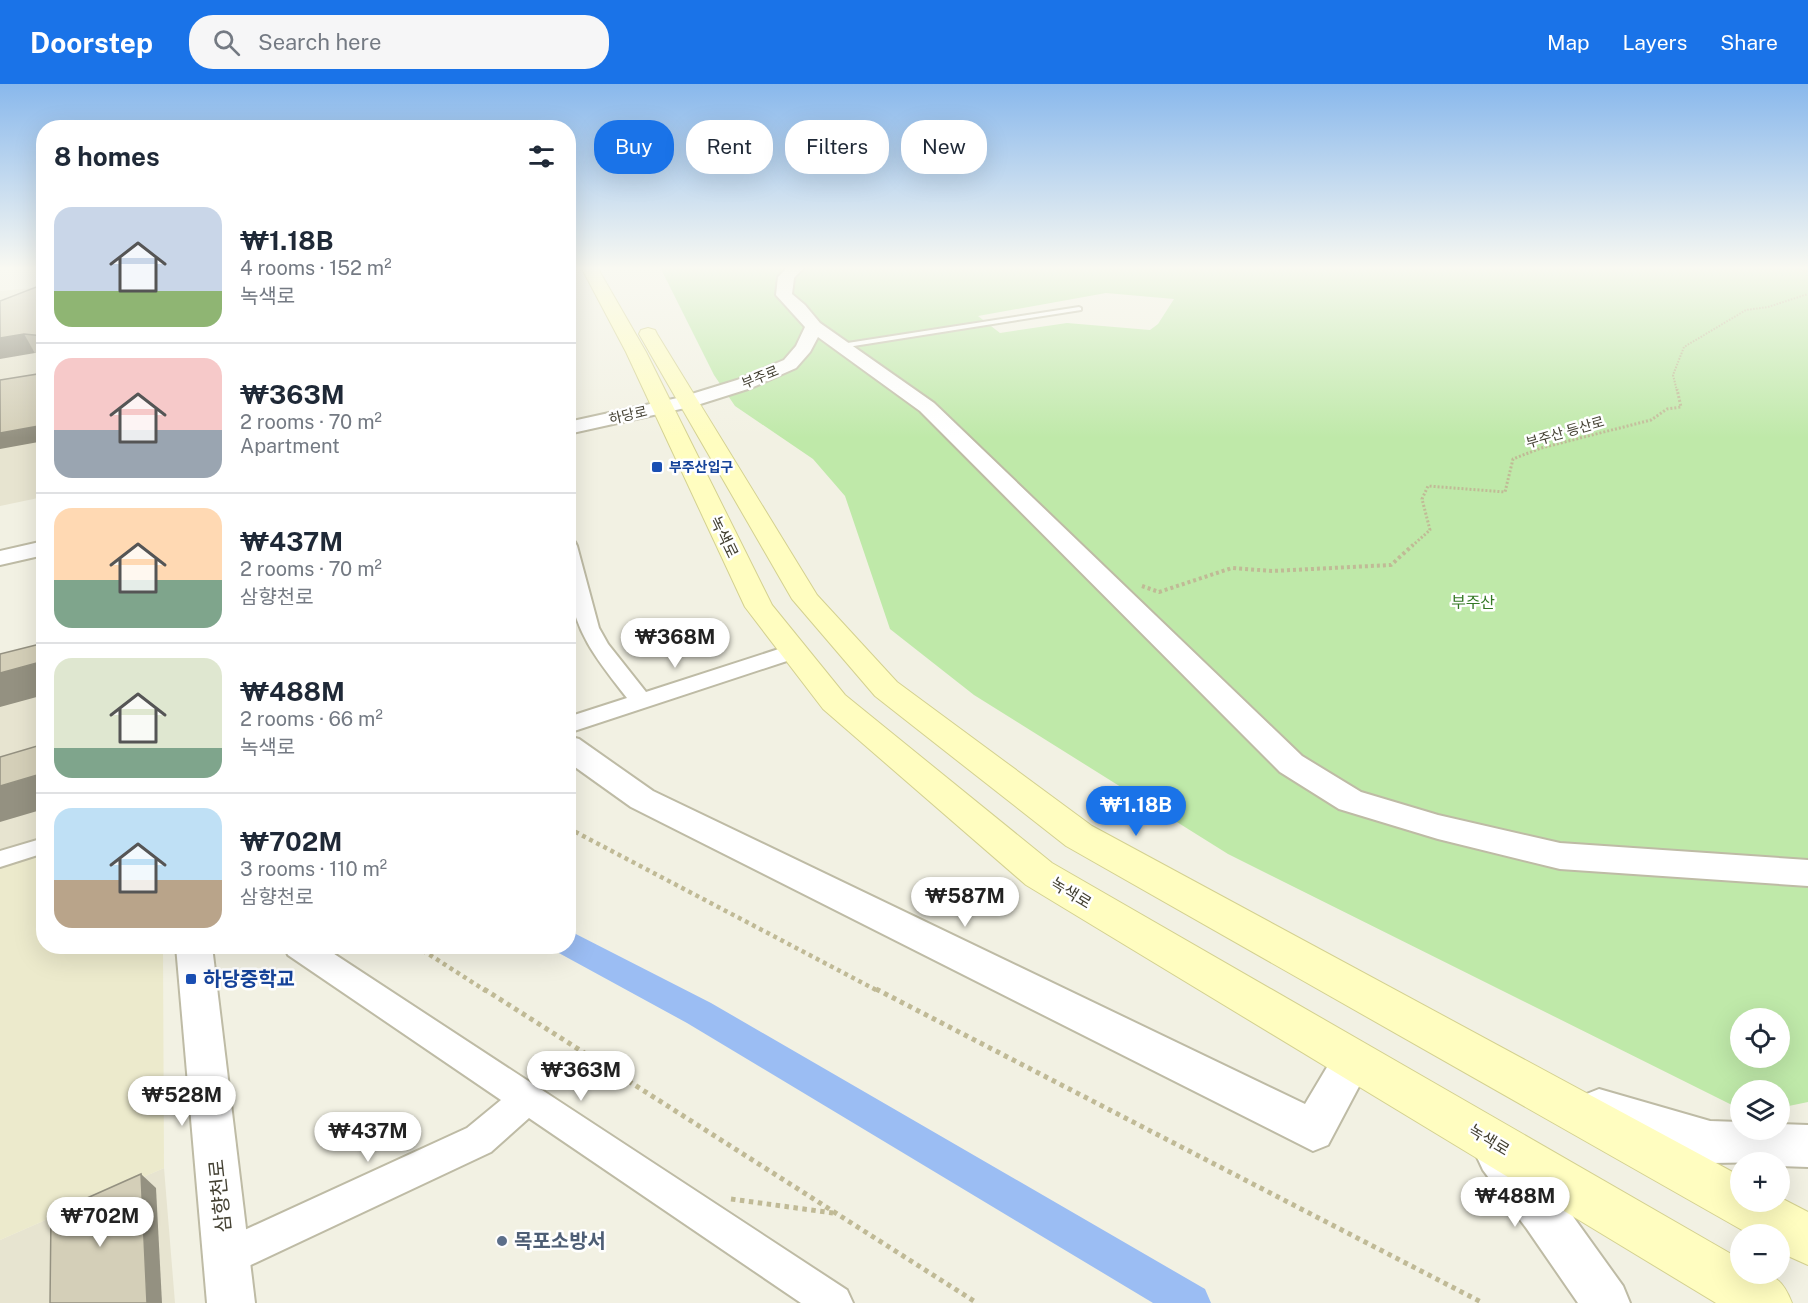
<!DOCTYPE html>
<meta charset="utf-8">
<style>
:root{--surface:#fff;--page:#f6f6f7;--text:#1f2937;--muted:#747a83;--line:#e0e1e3;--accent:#1a73e8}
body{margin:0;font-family:"Public Sans","Noto Sans KR",sans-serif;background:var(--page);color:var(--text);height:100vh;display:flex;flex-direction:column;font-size:22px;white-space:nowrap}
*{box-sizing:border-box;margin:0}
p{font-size:20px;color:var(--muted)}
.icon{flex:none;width:33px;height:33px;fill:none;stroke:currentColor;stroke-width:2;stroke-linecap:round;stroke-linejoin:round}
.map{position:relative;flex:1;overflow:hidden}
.panel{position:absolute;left:36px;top:36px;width:540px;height:834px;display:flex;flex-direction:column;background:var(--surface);border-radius:24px;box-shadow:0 6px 24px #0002}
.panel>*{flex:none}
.top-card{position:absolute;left:594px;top:36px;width:570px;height:54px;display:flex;gap:12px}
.tools{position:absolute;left:1730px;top:924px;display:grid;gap:12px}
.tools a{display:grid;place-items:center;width:60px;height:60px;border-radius:50%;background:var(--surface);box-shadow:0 6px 24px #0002;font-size:30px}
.price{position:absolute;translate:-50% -51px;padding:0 14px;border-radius:21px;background:#fff;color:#222;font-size:20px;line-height:39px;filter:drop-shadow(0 2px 3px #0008)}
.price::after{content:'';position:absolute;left:50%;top:36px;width:18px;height:14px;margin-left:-9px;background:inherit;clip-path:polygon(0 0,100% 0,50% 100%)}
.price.selected{background:var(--accent);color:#fff}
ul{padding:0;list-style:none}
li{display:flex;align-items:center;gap:18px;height:150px;padding:0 18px}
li+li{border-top:2px solid var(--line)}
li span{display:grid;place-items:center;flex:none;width:168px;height:120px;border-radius:18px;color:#555}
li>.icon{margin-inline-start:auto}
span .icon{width:72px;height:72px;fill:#fffc;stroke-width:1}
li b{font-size:26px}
h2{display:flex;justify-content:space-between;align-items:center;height:72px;padding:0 18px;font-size:26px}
.pill{padding:0 21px;border-radius:24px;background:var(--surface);box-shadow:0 6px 24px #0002;font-size:21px;line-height:54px}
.pill.selected{background:var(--accent);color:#fff}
header{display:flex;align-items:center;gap:36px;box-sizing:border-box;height:84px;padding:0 30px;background:var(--accent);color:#fff}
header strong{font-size:28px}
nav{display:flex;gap:33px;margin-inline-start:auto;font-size:21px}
.search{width:420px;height:54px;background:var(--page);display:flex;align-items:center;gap:15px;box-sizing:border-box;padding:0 21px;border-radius:24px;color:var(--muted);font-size:22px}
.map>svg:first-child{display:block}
</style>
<header>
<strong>Doorstep</strong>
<div class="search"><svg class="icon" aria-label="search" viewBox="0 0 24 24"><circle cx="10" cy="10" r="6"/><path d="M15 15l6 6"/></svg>Search here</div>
<nav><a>Map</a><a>Layers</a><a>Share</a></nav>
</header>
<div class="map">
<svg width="1808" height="1219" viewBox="0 0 1808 1219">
<rect width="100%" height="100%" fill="#f2f1e3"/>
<g fill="#e7e4d0">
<path d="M43,203V413L0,422V207Z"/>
<path d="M43,575V753L0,767V586Z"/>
<path d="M164,1084L175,1219H0V1156Z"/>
</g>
<path fill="#eceacc" d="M43,770L44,862L163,863L164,1084L0,1156V784Z"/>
<path fill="#bfe9a9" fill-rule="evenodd" d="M665,183H1808V1018L1779,1024V1006H1740V1025L1228,770L974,611L890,545L845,412L813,375L735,322L714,291L661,185ZM1106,209L1174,215L1158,240L1150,246L1067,239L1000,249L978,232ZM1740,934H1779V974H1740Z"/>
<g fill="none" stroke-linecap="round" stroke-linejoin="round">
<path fill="#9bbdf3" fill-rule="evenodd" d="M568,846L711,919L1205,1205L1211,1219H1153L687,939L557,868L554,862H568Z"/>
<defs>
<path id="service" d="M1079,223L1081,224V226L841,264L838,262L841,260Z"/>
<path id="pedestrian" d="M44,754V769L0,783V767Z"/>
<g id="minor">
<path d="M568,456L575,458L577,462L599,544L608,560L646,608L794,560L802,562L805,567L802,572L568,649V633L627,614C599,578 575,550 569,503C567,488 568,472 568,456Z"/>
<path d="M284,862H322L847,1206L853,1219H801L529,1034L491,1068L240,1186L227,1191L214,1186L209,1173L214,1160L467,1044L501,1016L288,871Z"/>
</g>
<g id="tertiary">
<path d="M788,183H804L794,194L792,210L805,221L820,239L934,319L1302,672L1361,708L1438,731L1560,759L1808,776V802L1560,785L1438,755L1339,725L1280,688L920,327L818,253L810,268L796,284L751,304L694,322L568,350V338L682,313L737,296L784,276L796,262L805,243L776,211L778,193Z"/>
<path d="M44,457V471L0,481V467Z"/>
<path d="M568,652L579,655L653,707L1305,1020L1339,963L1353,957L1367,963L1373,976L1328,1061L1313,1067L631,723L568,678Z"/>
<path d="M176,862H212L255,1219H207Z"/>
<path d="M1599,1005L1710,1037L1740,1038V1046H1779V1040L1808,1041V1083L1779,1082V1078L1710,1079L1599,1045L1584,1039L1578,1025L1584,1011Z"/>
<path d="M1498,1050L1513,1056L1559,1113L1623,1202L1630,1219H1578L1527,1145L1483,1086L1476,1071L1483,1056Z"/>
</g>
<g id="secondary">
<path d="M581,183H597L646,268L772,521L845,611L1052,779L1740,1175V1190C1771,1190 1780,1189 1792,1219H1716L1026,801L823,625L745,523L626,268Z"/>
<path d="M648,244L655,246L657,250L817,511L897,598L1092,742L1740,1092V1118H1779V1113L1808,1128V1181L1779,1168V1150H1749L1066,762L875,612L792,515L639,250L641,246Z"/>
</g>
</defs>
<use href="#service" stroke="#bebba5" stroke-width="4"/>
<use href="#pedestrian" stroke="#bebba5" stroke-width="4"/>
<use href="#minor" stroke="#bebba5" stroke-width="4"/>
<use href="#tertiary" stroke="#bebba5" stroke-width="4"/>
<use href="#secondary" stroke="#d4d190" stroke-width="2"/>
<g stroke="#c0ba96" stroke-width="2" stroke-dasharray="1.5 1.5" stroke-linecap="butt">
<path d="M1795,183L1808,188"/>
<path d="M1677,307L1673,291L1684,263L1746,226L1768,223L1808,210"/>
</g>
<path stroke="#c0ba96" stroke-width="3" stroke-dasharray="2 2" stroke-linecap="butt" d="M1412,462L1430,446L1422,415L1428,402L1505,408L1513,375L1541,364L1651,336L1667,325L1681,323L1677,305"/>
<path stroke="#c0ba96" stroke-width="4" stroke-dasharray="3 3" stroke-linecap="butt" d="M1142,502L1159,508L1232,484L1272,487L1391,481L1413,461"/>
<g stroke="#c0ba96" stroke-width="4.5" stroke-dasharray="4 4" stroke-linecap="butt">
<path d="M568,744L878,907"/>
<path d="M416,862L486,907"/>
</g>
<g stroke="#c0ba96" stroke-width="5" stroke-dasharray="4.5 4.5" stroke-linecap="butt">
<path d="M484,905L977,1219"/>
<path d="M876,905L1483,1219"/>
<path d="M731,1115L833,1129"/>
</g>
<use href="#service" fill="#fff" fill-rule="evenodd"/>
<use href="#pedestrian" fill="#fff" fill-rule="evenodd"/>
<use href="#minor" fill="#fff" fill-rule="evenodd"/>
<use href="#tertiary" fill="#fff" fill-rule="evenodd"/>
<use href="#secondary" fill="#fffdc0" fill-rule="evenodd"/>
</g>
<path fill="#b6b29e" d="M44,200V270L35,269L1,217Z"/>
<g fill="#949181">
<path d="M24,250L35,269L0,275V254Z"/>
<path d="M44,341V357L0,365V349Z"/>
<path d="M44,577V611L0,623V589Z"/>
<path d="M44,689V725L0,738V702Z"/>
<path d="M141,1090L156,1104L162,1219H147Z"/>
</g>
<g fill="#d4cfb8" stroke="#949181" stroke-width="1.5">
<path d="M44,200V252L24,250L0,254V217Z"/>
<path d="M44,289V341L0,349V296Z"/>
<path d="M44,559V577L0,589V570Z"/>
<path d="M44,660V689L0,702V673Z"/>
<path d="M141,1090L147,1219H50L51,1130Z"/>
</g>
<linearGradient id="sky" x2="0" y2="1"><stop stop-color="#89b8ec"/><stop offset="0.52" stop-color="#f9f9f2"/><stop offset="1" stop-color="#f9f9f2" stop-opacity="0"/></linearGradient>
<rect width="1808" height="354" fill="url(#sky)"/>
<g fill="#1a4fb4" stroke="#fff" stroke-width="2">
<rect x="651" y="377" width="12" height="12" rx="3"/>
<rect x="185" y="889" width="12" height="12" rx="3"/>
</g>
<circle fill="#5c6f8a" stroke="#fff" stroke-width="2" cx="502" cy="1157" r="6"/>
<g text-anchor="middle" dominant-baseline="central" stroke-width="5" stroke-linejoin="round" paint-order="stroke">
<g font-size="14" fill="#444133" stroke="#fff">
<text transform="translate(760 293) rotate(-22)">부주로</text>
<text transform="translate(628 331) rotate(-13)">하당로</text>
<text transform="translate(1565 348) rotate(-16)">부주산 등산로</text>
</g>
<g font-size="14" font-weight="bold" fill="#164399" stroke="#fff" text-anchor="start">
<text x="669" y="383">부주산입구</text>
</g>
<g font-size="16" fill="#444133" stroke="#fff">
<text transform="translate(724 453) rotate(64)">녹색로</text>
<text transform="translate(1071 809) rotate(31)">녹색로</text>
<text transform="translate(1489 1056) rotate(31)">녹색로</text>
</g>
<g font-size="16" fill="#337824" stroke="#fff">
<text x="1473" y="518">부주산</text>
</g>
<g font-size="20" font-weight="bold" fill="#164399" stroke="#fff" text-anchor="start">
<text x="203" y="895">하당중학교</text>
</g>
<g font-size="20" fill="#444133" stroke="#fff">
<text transform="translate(220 1112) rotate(-96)">삼향천로</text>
</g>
<g font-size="20" font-weight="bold" fill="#4e5e75" stroke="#fff" text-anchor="start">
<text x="514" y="1157">목포소방서</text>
</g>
</g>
</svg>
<div class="tools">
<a><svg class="icon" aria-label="locate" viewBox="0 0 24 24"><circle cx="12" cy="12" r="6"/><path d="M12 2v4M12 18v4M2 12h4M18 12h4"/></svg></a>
<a><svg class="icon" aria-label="layers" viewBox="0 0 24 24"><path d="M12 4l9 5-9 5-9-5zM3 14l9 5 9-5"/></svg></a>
<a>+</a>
<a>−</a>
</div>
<b class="price" style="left:675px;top:585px">₩368M</b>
<b class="price selected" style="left:1136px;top:753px">₩1.18B</b>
<b class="price" style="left:965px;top:844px">₩587M</b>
<b class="price" style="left:581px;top:1018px">₩363M</b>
<b class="price" style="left:182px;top:1043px">₩528M</b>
<b class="price" style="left:368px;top:1079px">₩437M</b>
<b class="price" style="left:1515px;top:1144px">₩488M</b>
<b class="price" style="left:100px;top:1164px">₩702M</b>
<div class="top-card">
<a class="pill selected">Buy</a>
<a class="pill">Rent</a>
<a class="pill">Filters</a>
<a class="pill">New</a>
</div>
<section class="panel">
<h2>8 homes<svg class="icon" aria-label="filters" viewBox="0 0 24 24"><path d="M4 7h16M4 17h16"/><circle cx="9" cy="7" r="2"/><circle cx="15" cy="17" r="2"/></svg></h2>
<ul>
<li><span style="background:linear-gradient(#c9d6e8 70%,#8fb573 0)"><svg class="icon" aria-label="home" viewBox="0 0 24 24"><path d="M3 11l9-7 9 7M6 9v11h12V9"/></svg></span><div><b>₩1.18B</b><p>4 rooms · 152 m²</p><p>녹색로</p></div></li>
<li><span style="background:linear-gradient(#f6c9c9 60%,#9aa5b1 0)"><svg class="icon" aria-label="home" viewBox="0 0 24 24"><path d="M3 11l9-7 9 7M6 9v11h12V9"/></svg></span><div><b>₩363M</b><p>2 rooms · 70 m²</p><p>Apartment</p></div></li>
<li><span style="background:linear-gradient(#ffd9b3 60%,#7fa58c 0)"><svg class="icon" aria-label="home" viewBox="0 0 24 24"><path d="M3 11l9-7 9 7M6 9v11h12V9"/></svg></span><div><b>₩437M</b><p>2 rooms · 70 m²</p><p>삼향천로</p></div></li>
<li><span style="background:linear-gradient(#dfe7d0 75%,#7fa58c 0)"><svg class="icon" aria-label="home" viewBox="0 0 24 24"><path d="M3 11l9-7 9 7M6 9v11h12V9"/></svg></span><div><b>₩488M</b><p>2 rooms · 66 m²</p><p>녹색로</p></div></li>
<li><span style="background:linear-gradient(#bfe0f5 60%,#b9a48a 0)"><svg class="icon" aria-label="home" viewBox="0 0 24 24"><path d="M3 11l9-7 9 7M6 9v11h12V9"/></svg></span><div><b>₩702M</b><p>3 rooms · 110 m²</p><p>삼향천로</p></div></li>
</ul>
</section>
</div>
